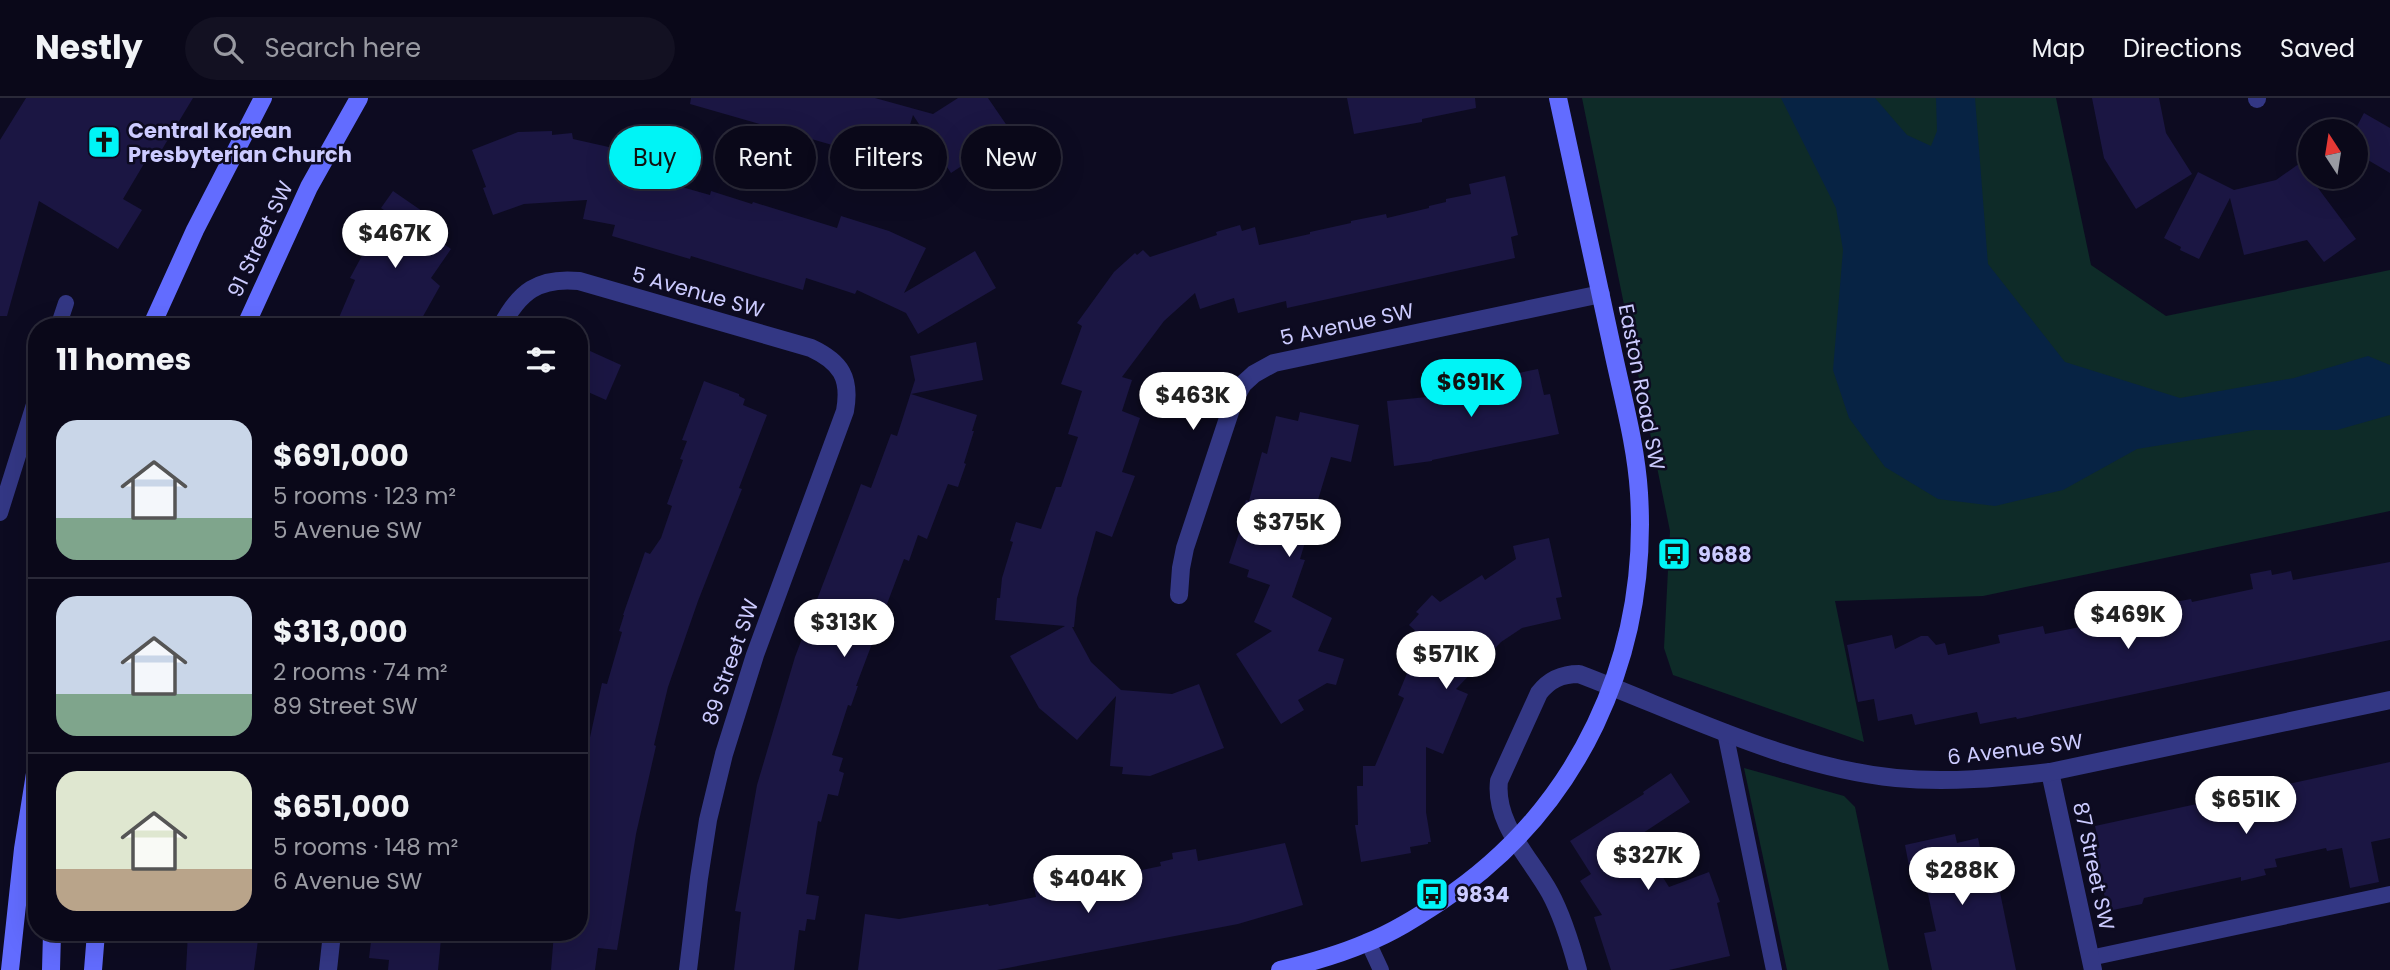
<!DOCTYPE html>
<meta charset="utf-8">
<style>
:root{--surface:#0a0819;--page:#131122;--text:#f1f3f6;--muted:#999aa2;--line:#2a2938;--accent:#00f4f6}
body{margin:0;font-family:Poppins,sans-serif;background:var(--page);color:var(--text);height:100vh;display:flex;flex-direction:column;font-size:26px;white-space:nowrap}
*{box-sizing:border-box;margin:0}
p{font-size:23px;color:var(--muted)}
.icon{flex:none;width:38px;height:38px;fill:none;stroke:currentColor;stroke-width:2;stroke-linecap:round;stroke-linejoin:round}
.map{position:relative;flex:1;overflow:hidden}
.panel{position:absolute;left:28px;top:220px;width:560px;height:623px;display:flex;flex-direction:column;background:var(--surface);border-radius:28px;box-shadow:0 7px 28px #0002,0 0 0 2px var(--line)}
.panel>*{flex:none}
.top-card{position:absolute;left:609px;top:28px;width:665px;height:63px;display:flex;gap:14px}
.needle{width:46px;rotate:348deg}
.controls{position:absolute;left:2298px;top:21px;display:grid;gap:14px}
.controls a{display:grid;place-items:center;width:70px;height:70px;border-radius:50%;background:var(--surface);box-shadow:0 7px 28px #0002,0 0 0 2px var(--line);font-size:35px}
.price{position:absolute;translate:-50% -60px;padding:0 16px;border-radius:24px;background:#fff;color:#222;font-size:23px;line-height:46px;filter:drop-shadow(0 2px 4px #0008)}
.price::after{content:'';position:absolute;left:50%;top:42px;width:21px;height:16px;margin-left:-10px;background:inherit;clip-path:polygon(0 0,100% 0,50% 100%)}
.price.active{background:var(--accent);color:#111}
ul{padding:0;list-style:none}
li{display:flex;align-items:center;gap:21px;height:175px;padding:0 28px}
li+li{border-top:2px solid var(--line)}
li span{display:grid;place-items:center;flex:none;width:196px;height:140px;border-radius:21px;color:#555}
li>.icon{margin-inline-start:auto}
span .icon{width:84px;height:84px;fill:#fffc;stroke-width:1}
li b{font-size:30px}
h2{display:flex;justify-content:space-between;align-items:center;height:84px;padding:0 28px;font-size:30px}
.chip{padding:0 24px;border-radius:32px;background:var(--surface);box-shadow:0 7px 28px #0002,0 0 0 2px var(--line);font-size:24px;line-height:63px}
.chip.active{background:var(--accent);color:#111}
header{display:flex;align-items:center;gap:42px;box-sizing:border-box;height:98px;padding:0 35px;background:var(--surface);border-bottom:2px solid var(--line)}
header strong{font-size:33px}
nav{display:flex;gap:38px;margin-inline-start:auto;font-size:24px}
.search{width:490px;height:63px;background:var(--page);display:flex;align-items:center;gap:18px;box-sizing:border-box;padding:0 24px;border-radius:38px;color:var(--muted);font-size:26px}
.map>svg:first-child{display:block}
</style>
<header>
<strong>Nestly</strong>
<div class="search"><svg class="icon" aria-label="search" viewBox="0 0 24 24"><circle cx="10" cy="10" r="6"/><path d="M15 15l6 6"/></svg>Search here</div>
<nav><a>Map</a><a>Directions</a><a>Saved</a></nav>
</header>
<div class="map">
<svg width="2390" height="872" viewBox="0 0 2390 872">
<rect width="100%" height="100%" fill="#0d0b21"/>
<g fill="#0e2b28">
<path d="M1582,0H2056L2091,167L2166,218L2390,172V413L1983,498L1835,503L1864,644L1673,577L1664,550L1670,433Z"/>
<path d="M1744,670L1844,698L1855,709L1889,872H1787Z"/>
</g>
<path fill="#072344" d="M1781,0H1875L1907,37L1931,48L1937,33L1936,0H1975L1988,166L2065,264L2180,300L2294,280L2368,258L2390,267V317L2337,332H2254L2137,351L2063,392L1995,408L1938,401L1885,369L1849,320L1833,272L1843,152L1836,110Z"/>
<g fill="#1b1643">
<path d="M26,0H193L155,63L148,59L123,101L142,112L118,151L39,103L7,218H0V42Z"/>
<path d="M691,0H875L933,16L958,0H988L1012,35L951,75L913,17L898,66L690,6Z"/>
<path d="M1347,0H1475L1476,10L1422,21V24L1354,36Z"/>
<path d="M2092,0H2159L2166,35L2192,76L2136,111L2104,60Z"/>
<path d="M2364,15L2390,30V75L2356,55V30Z"/>
<path d="M552,33V37L572,35L573,41L622,52L619,68L664,81V84L710,97L711,93L752,106L753,104L837,130L841,118L889,133L926,150L904,195L975,153L996,190L918,236L906,215L857,192L855,196L806,180L803,192L691,158L690,161L612,138L615,127L583,121L587,102L524,106L493,117L483,90L486,89L472,52L518,34Z"/>
<path d="M2303,63L2310,73V79H2314L2321,88L2318,90L2356,141L2324,164L2307,142L2244,157L2230,100L2199,161L2180,152L2181,149L2164,140L2198,74L2234,92L2276,82Z"/>
<path d="M1505,78L1518,137L1511,139L1515,160L1287,210L1286,203L1238,215L1234,200L1200,211L1195,195L1164,223L1122,279L1132,282L1122,313L1140,320L1122,374L1135,378L1112,439L1096,433L1077,500L1074,529H1072L1091,564L1121,592L1172,596L1199,586L1224,650L1150,678L1122,676L1123,669L1110,668L1116,598L1077,642L1039,610L1010,558L1065,528L995,522L997,500H1000L1002,480L1013,444L1010,443L1016,424L1041,431L1056,389H1061L1078,339L1068,336L1082,293L1061,286L1082,228L1077,225L1114,174L1135,155L1137,157L1143,152L1150,159L1217,137L1216,134L1240,127L1242,133L1255,129L1259,147L1310,136V134L1351,125V123L1386,116L1387,120L1429,110V108L1446,104V101L1471,96L1469,86Z"/>
<path d="M393,93L435,122L433,124L436,126L429,136L451,151L431,180L440,188L417,229H335L355,182L350,180L377,130L373,127L384,112L381,110Z"/>
<path d="M976,244L983,282L911,296L977,317L972,333H974L964,365L966,366L958,389L948,386L927,441L918,437L909,463L904,461L856,588H858L851,608L848,607L832,657L843,660L839,673L844,675L838,698L828,696L821,724L818,723L806,796L819,798L815,822L807,821L805,833L799,832L794,872H734L741,814L735,813L757,687L795,559L854,405L861,386L871,390L891,336L897,338L915,282L910,258Z"/>
<path d="M579,248L621,267L606,302L579,290Z"/>
<path d="M1538,271L1544,297L1550,296L1559,336L1432,362V363L1394,368L1387,303L1447,297L1445,290Z"/>
<path d="M704,283L739,296V298L745,301L743,307L767,317L739,390L742,391L698,503L668,589L654,647L656,648L636,736L617,852L598,850L595,872H551L554,835H579V689L602,585L607,586L622,534L619,533L624,517H623L645,454L650,456L661,440L672,408L667,406L683,362L680,361L687,343L682,342Z"/>
<path d="M1300,314L1359,327L1351,364L1331,359L1300,461L1305,462L1292,499L1332,520L1318,553L1344,561L1336,587L1327,585L1298,602L1304,612L1281,626L1236,556L1272,533L1254,524L1270,487L1247,479L1249,472L1229,465L1240,432L1236,431L1246,402L1249,403L1262,354L1267,356L1276,318L1298,323Z"/>
<path d="M1549,440L1562,499L1556,500L1561,521L1522,530L1501,544L1456,591L1468,596L1443,656L1426,649V714L1431,744H1428V746L1410,749L1411,755L1361,764L1355,727H1358L1357,688H1363V668H1375L1404,600L1398,597L1422,539L1409,527L1419,516L1416,514L1432,497L1440,504L1482,477L1485,482L1516,461L1513,448Z"/>
<path d="M2390,464V542L2017,621L2016,619L1980,626L1977,614L1915,627L1912,616L1878,623L1874,601L1858,604L1847,547L1892,537L1895,551L1921,538H1928L1936,547L1945,545L1948,557L2000,545L1998,537L2043,528L2045,536L2090,527L2091,530L2094,529L2096,538L2152,527L2149,512L2165,509L2164,506L2191,501L2192,504L2253,491L2250,476L2271,472L2272,477L2291,473L2293,482Z"/>
<path d="M2390,664V740L2371,744L2379,784L2350,790L2342,750L2327,753L2326,750L2275,761L2277,769L2264,771L2266,777L2241,783V779L2144,800L2142,806L2108,813L2093,747L2099,746L2095,728Z"/>
<path d="M1671,675L1690,704L1637,739L1669,789L1709,774L1720,804L1717,805L1730,858L1669,872H1611L1594,819L1602,817L1580,783L1591,776L1570,743L1644,696L1643,694Z"/>
<path d="M1955,736L1957,745L1978,740L1986,777L1996,775L2016,872H1932L1924,835L1936,833L1926,787L1922,788L1917,766L1909,768L1905,747Z"/>
<path d="M1285,745L1303,807L1238,826L997,872H858L865,816L899,821L988,806L989,808L1036,799L1033,783L1058,779L1059,783L1071,781L1073,790L1124,781L1123,776L1161,768L1160,764L1173,761L1172,755L1196,751L1198,763Z"/>
<path d="M188,835H259L254,872H186Z"/>
<path d="M372,835H401V837L441,841L438,872H388L389,862L369,860Z"/>
</g>
<g fill="none" stroke-linecap="round" stroke-linejoin="round">
<g stroke="#333784" stroke-width="16">
<path d="M58,229L66,205"/>
<path d="M0,415L37,297"/>
<path d="M1725,634L1774,872"/>
<path d="M1368,844L1381,872"/>
<path d="M2090,860L2390,796"/>
</g>
<g stroke="#333784" stroke-width="18">
<path d="M2257,0V1"/>
<path d="M501,229C519,194 538,179 579,183L811,250C841,264 851,280 845,313L755,557L724,656L708,722L699,780L688,872"/>
<path d="M1179,497L1181,470L1185,450L1234,302L1243,286L1254,276L1274,265L1601,196"/>
<path d="M2050,674L2093,872"/>
<path d="M328,872L332,835"/>
<path d="M1578,872C1571,846 1563,819 1550,795C1531,760 1494,726 1499,683L1539,595C1549,582 1561,576 1579,576C1682,615 1786,669 1896,680C1948,685 1999,680 2050,674L2390,602"/>
</g>
<g stroke="#626cff" stroke-width="18">
<path d="M151,229L195,132L263,0"/>
<path d="M245,229L309,89L359,0"/>
<path d="M10,872L23,751L37,663"/>
<path d="M51,872L52,835"/>
<path d="M93,872L96,835"/>
<path d="M1280,872C1309,865 1338,857 1366,845C1392,835 1417,819 1440,804C1579,712 1649,559 1639,395C1636,346 1622,297 1612,249C1594,166 1576,83 1558,0"/>
</g>
</g>
<defs>
<symbol id="church-square" viewBox="-11 -11 22 22"><rect x="-9" y="-9" width="18" height="18" rx="4" fill="#00f4f6" stroke="#0d0b21"/><path d="M-1.2-6h2.4v3.5h3.3v2.4h-3.3V6h-2.4V-.1h-3.3v-2.4h3.3Z" fill="#111"/></symbol>
<symbol id="bus-square" viewBox="-11 -11 22 22"><rect x="-9" y="-9" width="18" height="18" rx="4" fill="#00f4f6" stroke="#0d0b21"/><path d="M-5-6H5V4H4V6H2V4H-2V6H-4V4H-5ZM-3.5-4V0h7V-4ZM-3.5 1.2v1.5H-2V1.2ZM2 1.2v1.5H3.5V1.2Z" fill="#111"/></symbol>
</defs>
<g fill-rule="evenodd">
<use href="#church-square" x="85" y="25" width="38" height="38"/>
<use href="#bus-square" x="1655" y="437" width="38" height="38"/>
<use href="#bus-square" x="1413" y="777" width="38" height="38"/>
</g>
<g text-anchor="middle" dominant-baseline="central" stroke-width="5" stroke-linejoin="round" paint-order="stroke">
<g font-size="21" font-weight="bold" fill="#cccbff" stroke="#0d0b21" text-anchor="start">
<text x="128" y="32">Central Korean<tspan x="128" dy="24">Presbyterian Church</tspan></text>
<text x="1698" y="456">9688</text>
<text x="1456" y="796">9834</text>
</g>
<g font-size="21" fill="#cccbff" stroke="#0d0b21">
<text transform="translate(260 141) rotate(-65)">91 Street SW</text>
<text transform="translate(698 194) rotate(16)">5 Avenue SW</text>
<text transform="translate(1347 226) rotate(-12)">5 Avenue SW</text>
<text transform="translate(1642 289) rotate(79)">Easton Road SW</text>
<text transform="translate(730 564) rotate(-71)">89 Street SW</text>
<text transform="translate(2015 651) rotate(-7)">6 Avenue SW</text>
<text transform="translate(2094 768) rotate(78)">87 Street SW</text>
</g>
</g>
</svg>
<div class="controls">
<a><svg class="needle" viewBox="-14 -14 28 28"><path d="M0-13l5 13h-10z" fill="#e53935"/><path d="M0 13l5-13h-10z" fill="#999aa2"/></svg></a>
</div>
<b class="price" style="left:395px;top:172px">$467K</b>
<b class="price active" style="left:1471px;top:321px">$691K</b>
<b class="price" style="left:1193px;top:334px">$463K</b>
<b class="price" style="left:1289px;top:461px">$375K</b>
<b class="price" style="left:2128px;top:553px">$469K</b>
<b class="price" style="left:844px;top:561px">$313K</b>
<b class="price" style="left:1446px;top:593px">$571K</b>
<b class="price" style="left:2246px;top:738px">$651K</b>
<b class="price" style="left:1648px;top:794px">$327K</b>
<b class="price" style="left:1962px;top:809px">$288K</b>
<b class="price" style="left:1088px;top:817px">$404K</b>
<div class="top-card">
<a class="chip active">Buy</a>
<a class="chip">Rent</a>
<a class="chip">Filters</a>
<a class="chip">New</a>
</div>
<section class="panel">
<h2>11 homes<svg class="icon" aria-label="filters" viewBox="0 0 24 24"><path d="M4 7h16M4 17h16"/><circle cx="9" cy="7" r="2"/><circle cx="15" cy="17" r="2"/></svg></h2>
<ul>
<li><span style="background:linear-gradient(#c9d6e8 70%,#7fa58c 0)"><svg class="icon" aria-label="home" viewBox="0 0 24 24"><path d="M3 11l9-7 9 7M6 9v11h12V9"/></svg></span><div><b>$691,000</b><p>5 rooms · 123 m²</p><p>5 Avenue SW</p></div></li>
<li><span style="background:linear-gradient(#c9d6e8 70%,#7fa58c 0)"><svg class="icon" aria-label="home" viewBox="0 0 24 24"><path d="M3 11l9-7 9 7M6 9v11h12V9"/></svg></span><div><b>$313,000</b><p>2 rooms · 74 m²</p><p>89 Street SW</p></div></li>
<li><span style="background:linear-gradient(#dfe7d0 70%,#b9a48a 0)"><svg class="icon" aria-label="home" viewBox="0 0 24 24"><path d="M3 11l9-7 9 7M6 9v11h12V9"/></svg></span><div><b>$651,000</b><p>5 rooms · 148 m²</p><p>6 Avenue SW</p></div></li>
</ul>
</section>
</div>
